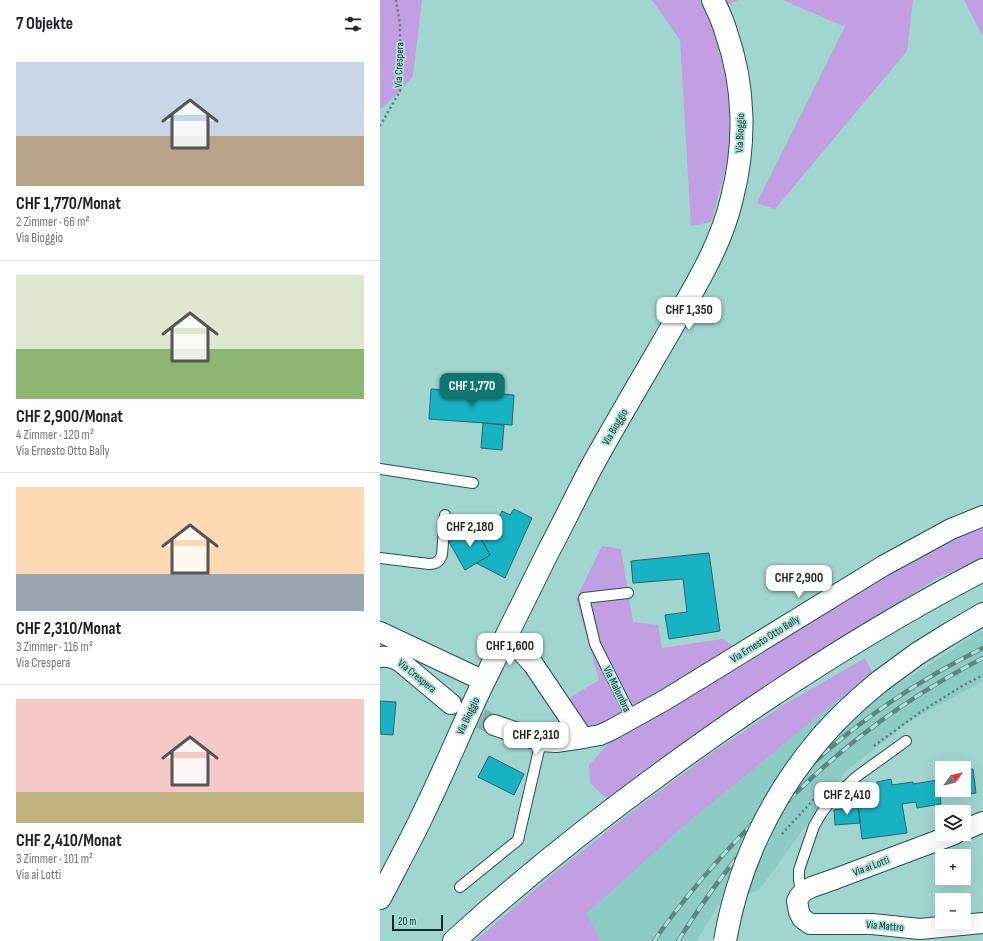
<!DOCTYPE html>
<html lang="de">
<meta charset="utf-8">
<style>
:root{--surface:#fff;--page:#f6f6f6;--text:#202124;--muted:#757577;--line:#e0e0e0;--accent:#0f766e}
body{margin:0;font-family:"Sofia Sans Condensed",sans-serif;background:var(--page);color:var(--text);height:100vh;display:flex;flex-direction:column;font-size:15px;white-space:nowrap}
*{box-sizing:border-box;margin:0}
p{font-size:13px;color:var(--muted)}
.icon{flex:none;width:22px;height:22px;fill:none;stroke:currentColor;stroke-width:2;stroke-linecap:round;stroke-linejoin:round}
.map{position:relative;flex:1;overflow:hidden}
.side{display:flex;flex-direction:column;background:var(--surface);width:380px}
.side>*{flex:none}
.needle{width:26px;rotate:56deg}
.buttons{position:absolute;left:555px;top:761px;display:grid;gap:8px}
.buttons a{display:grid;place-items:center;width:36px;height:36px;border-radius:0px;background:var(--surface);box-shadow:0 4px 16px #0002;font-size:20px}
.scale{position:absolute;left:12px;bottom:10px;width:51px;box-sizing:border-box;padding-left:4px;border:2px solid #142927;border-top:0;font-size:11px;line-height:14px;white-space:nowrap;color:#142927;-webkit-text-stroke:3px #ade2dc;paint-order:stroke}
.price{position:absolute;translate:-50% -34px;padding:0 9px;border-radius:8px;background:#fff;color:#222;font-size:13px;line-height:26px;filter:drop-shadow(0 1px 2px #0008)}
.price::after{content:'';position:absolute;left:50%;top:24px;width:12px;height:9px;margin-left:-6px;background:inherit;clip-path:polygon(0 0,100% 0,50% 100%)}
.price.on{background:var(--accent);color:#fff}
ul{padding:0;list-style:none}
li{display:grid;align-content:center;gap:8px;height:212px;padding:0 16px}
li+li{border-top:1px solid var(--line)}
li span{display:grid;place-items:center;height:124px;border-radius:0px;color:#555}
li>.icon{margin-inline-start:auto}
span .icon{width:72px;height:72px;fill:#fffc;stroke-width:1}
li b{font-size:17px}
h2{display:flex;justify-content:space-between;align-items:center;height:48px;padding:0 16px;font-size:17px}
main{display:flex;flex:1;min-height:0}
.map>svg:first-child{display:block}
</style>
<main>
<section class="side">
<h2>7 Objekte<svg class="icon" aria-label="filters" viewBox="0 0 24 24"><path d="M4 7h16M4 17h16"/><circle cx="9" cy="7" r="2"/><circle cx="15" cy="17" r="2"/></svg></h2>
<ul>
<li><span style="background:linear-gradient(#c9d6e8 60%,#b9a48a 0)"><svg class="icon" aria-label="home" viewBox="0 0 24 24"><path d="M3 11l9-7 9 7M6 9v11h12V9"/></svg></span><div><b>CHF 1,770/Monat</b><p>2 Zimmer · 66 m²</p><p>Via Bioggio</p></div></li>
<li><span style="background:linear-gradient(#dfe7d0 60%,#8fb573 0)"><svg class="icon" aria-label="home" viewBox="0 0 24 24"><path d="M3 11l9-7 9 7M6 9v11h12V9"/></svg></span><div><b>CHF 2,900/Monat</b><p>4 Zimmer · 120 m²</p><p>Via Ernesto Otto Bally</p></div></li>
<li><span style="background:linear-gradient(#ffd9b3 70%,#9aa5b1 0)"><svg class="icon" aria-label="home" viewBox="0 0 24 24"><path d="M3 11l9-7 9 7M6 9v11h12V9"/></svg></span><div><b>CHF 2,310/Monat</b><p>3 Zimmer · 116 m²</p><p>Via Crespera</p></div></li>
<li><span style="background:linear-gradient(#f6c9c9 75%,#c2b280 0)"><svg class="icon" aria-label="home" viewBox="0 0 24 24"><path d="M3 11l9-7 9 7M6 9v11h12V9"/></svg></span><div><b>CHF 2,410/Monat</b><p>3 Zimmer · 101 m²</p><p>Via ai Lotti</p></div></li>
</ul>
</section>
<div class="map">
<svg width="603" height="941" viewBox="0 0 603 941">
<rect width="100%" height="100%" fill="#a1d5cf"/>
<path fill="#8dcbc5" d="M603,630V681L530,721L466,771L379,890L338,905L317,941H221L205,914L299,830L492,672L500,682L508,691Z"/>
<g fill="#c29fe2">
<path d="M0,0H42L33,76L20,91L0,110Z"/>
<path d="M272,0H359L329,12L349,81V157L331,222L311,226L300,40Z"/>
<path d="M403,0H533L527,51L395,209L377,203L465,27Z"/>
<path d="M584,0H603V37Z"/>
<path d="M603,514V558L557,578L342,715L227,799L210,783L209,765L251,719L205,726L188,699L219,680L196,599L222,546L241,549L253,622L278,625L282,648L342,639L363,651Z"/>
<path d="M485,658L492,672L299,830L206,914L221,941H95L166,880L245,817L326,757L402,706Z"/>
</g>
<g fill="#18b2c5" stroke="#2f6168">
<path d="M51,389L134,395L132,425L49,419Z"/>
<path d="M103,423L124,425L122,450L101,448Z"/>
<path d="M134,509L152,518L125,578L96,563L110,555L99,536L107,520L116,524L122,511L130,515Z"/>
<path d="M94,527L110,555L85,570L69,542Z"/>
<path d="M329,553L340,631L289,639L285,615L307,612L303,579L253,583L251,561Z"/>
<path d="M0,701L16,702L13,735L0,734Z"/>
<path d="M109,756L144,774L134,795L98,777Z"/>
<path d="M593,769L596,793L575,796L574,790H584V770Z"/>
<path d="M511,779L512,785L533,782V784L558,780L561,804L537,808L536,802L522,804L527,833L482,839L478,804L494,803L493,790L497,789V782Z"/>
<path d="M478,807L480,823L455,825L454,810Z"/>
</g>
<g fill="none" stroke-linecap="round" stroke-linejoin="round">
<path stroke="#85b3ad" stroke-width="20" stroke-dasharray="20 10" stroke-linecap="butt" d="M74,705L114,725"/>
<defs>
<g id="service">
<path d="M0,469L93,483"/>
<path d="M0,558L49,564C56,564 59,562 62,555L65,515"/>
<path d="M248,593L204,598L215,644L252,718"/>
<path d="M80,887L138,840L161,741"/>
<path d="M424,891L420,885L419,880V870L434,826L441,814L449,803L476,777L526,741"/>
</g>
<g id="minor">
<path d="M0,632L104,681"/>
<path d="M125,638L135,645L153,664L203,738L220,735L231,730L285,700L503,566L571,529L603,516"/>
<path d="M0,657C8,656 15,658 22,663L71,704"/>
<path d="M114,725L161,741L176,742L203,738"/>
<path d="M584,830L603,822"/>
<path d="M575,834L455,879L432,887L424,891L419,897L417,901L419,912L422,918L430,924H492L540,929L603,923"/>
</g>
<path id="secondary" d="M0,898C15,869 31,840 45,810C66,767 84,722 105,679C126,636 148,593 169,550C184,522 197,494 212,466C239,417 268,369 296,320C318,282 342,242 352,198C366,144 365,86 346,32C343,21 338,11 333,0"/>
<g id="trunk">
<path d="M499,682L537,654L569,634L603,614"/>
<path d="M74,941C141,880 211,824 284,771C385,697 491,628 603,570"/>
</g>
</defs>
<use href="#service" stroke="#20534f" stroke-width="12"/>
<use href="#minor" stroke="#20534f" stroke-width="22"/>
<use href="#secondary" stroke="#20534f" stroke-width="24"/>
<use href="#trunk" stroke="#20534f" stroke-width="24"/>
<g stroke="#597e7a" stroke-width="2.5" stroke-dasharray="2 3" stroke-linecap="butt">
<path d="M0,126L20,91V25L16,0"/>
<path d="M494,746L539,713L582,686L603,675"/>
<path d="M402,834L435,798"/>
</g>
<use href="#service" stroke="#fff" stroke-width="10"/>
<use href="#minor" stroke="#fff" stroke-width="20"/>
<use href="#secondary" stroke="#fff" stroke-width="22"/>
<use href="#trunk" stroke="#fff" stroke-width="22"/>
<defs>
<g id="rail">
<path d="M274,941C303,899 337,860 373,823C392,803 410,783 431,765C482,718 541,679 603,648"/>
<path d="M298,941C314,916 330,892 348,869C417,781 504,709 603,658"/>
</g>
</defs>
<use href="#rail" stroke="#5f8581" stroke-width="4.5"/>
<use href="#rail" stroke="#ade2dc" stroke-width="3" stroke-dasharray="9" stroke-linecap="butt"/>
<defs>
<path id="trunk-bridge" d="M345,941C357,870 388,802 434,746C453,722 476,701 499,682"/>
</defs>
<use href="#trunk-bridge" stroke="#20534f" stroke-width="24" stroke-linecap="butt"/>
<use href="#trunk-bridge" stroke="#fff" stroke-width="22"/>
</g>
<g text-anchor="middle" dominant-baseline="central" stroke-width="3.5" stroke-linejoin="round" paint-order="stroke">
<g font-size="11" fill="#142927" stroke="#ade2dc">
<text transform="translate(19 65) rotate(-88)">Via Crespera</text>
<text transform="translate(360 133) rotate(-88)">Via Bioggio</text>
<text transform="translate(235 427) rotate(-60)">Via Bioggio</text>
<text transform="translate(385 639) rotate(-32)">Via Ernesto Otto Bally</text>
<text transform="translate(37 676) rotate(39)">Via Crespera</text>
<text transform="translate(237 689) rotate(64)">Via Malombra</text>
<text transform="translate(88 716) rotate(-65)">Via Bioggio</text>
<text transform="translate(491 866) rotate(-21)">Via ai Lotti</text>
<text transform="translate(505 926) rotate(5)">Via Mattro</text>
</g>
</g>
</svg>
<div class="buttons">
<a><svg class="needle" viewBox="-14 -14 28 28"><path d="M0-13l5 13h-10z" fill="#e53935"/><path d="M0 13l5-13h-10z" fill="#757577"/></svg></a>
<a><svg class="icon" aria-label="layers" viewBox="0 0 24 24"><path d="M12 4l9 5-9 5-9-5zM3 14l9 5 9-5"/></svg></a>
<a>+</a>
<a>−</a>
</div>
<div class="scale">20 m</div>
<b class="price" style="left:309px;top:331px">CHF 1,350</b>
<b class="price on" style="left:92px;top:407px">CHF 1,770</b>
<b class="price" style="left:90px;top:548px">CHF 2,180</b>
<b class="price" style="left:419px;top:599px">CHF 2,900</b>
<b class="price" style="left:130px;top:667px">CHF 1,600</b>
<b class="price" style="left:156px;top:756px">CHF 2,310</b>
<b class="price" style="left:467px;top:816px">CHF 2,410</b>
</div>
</main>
